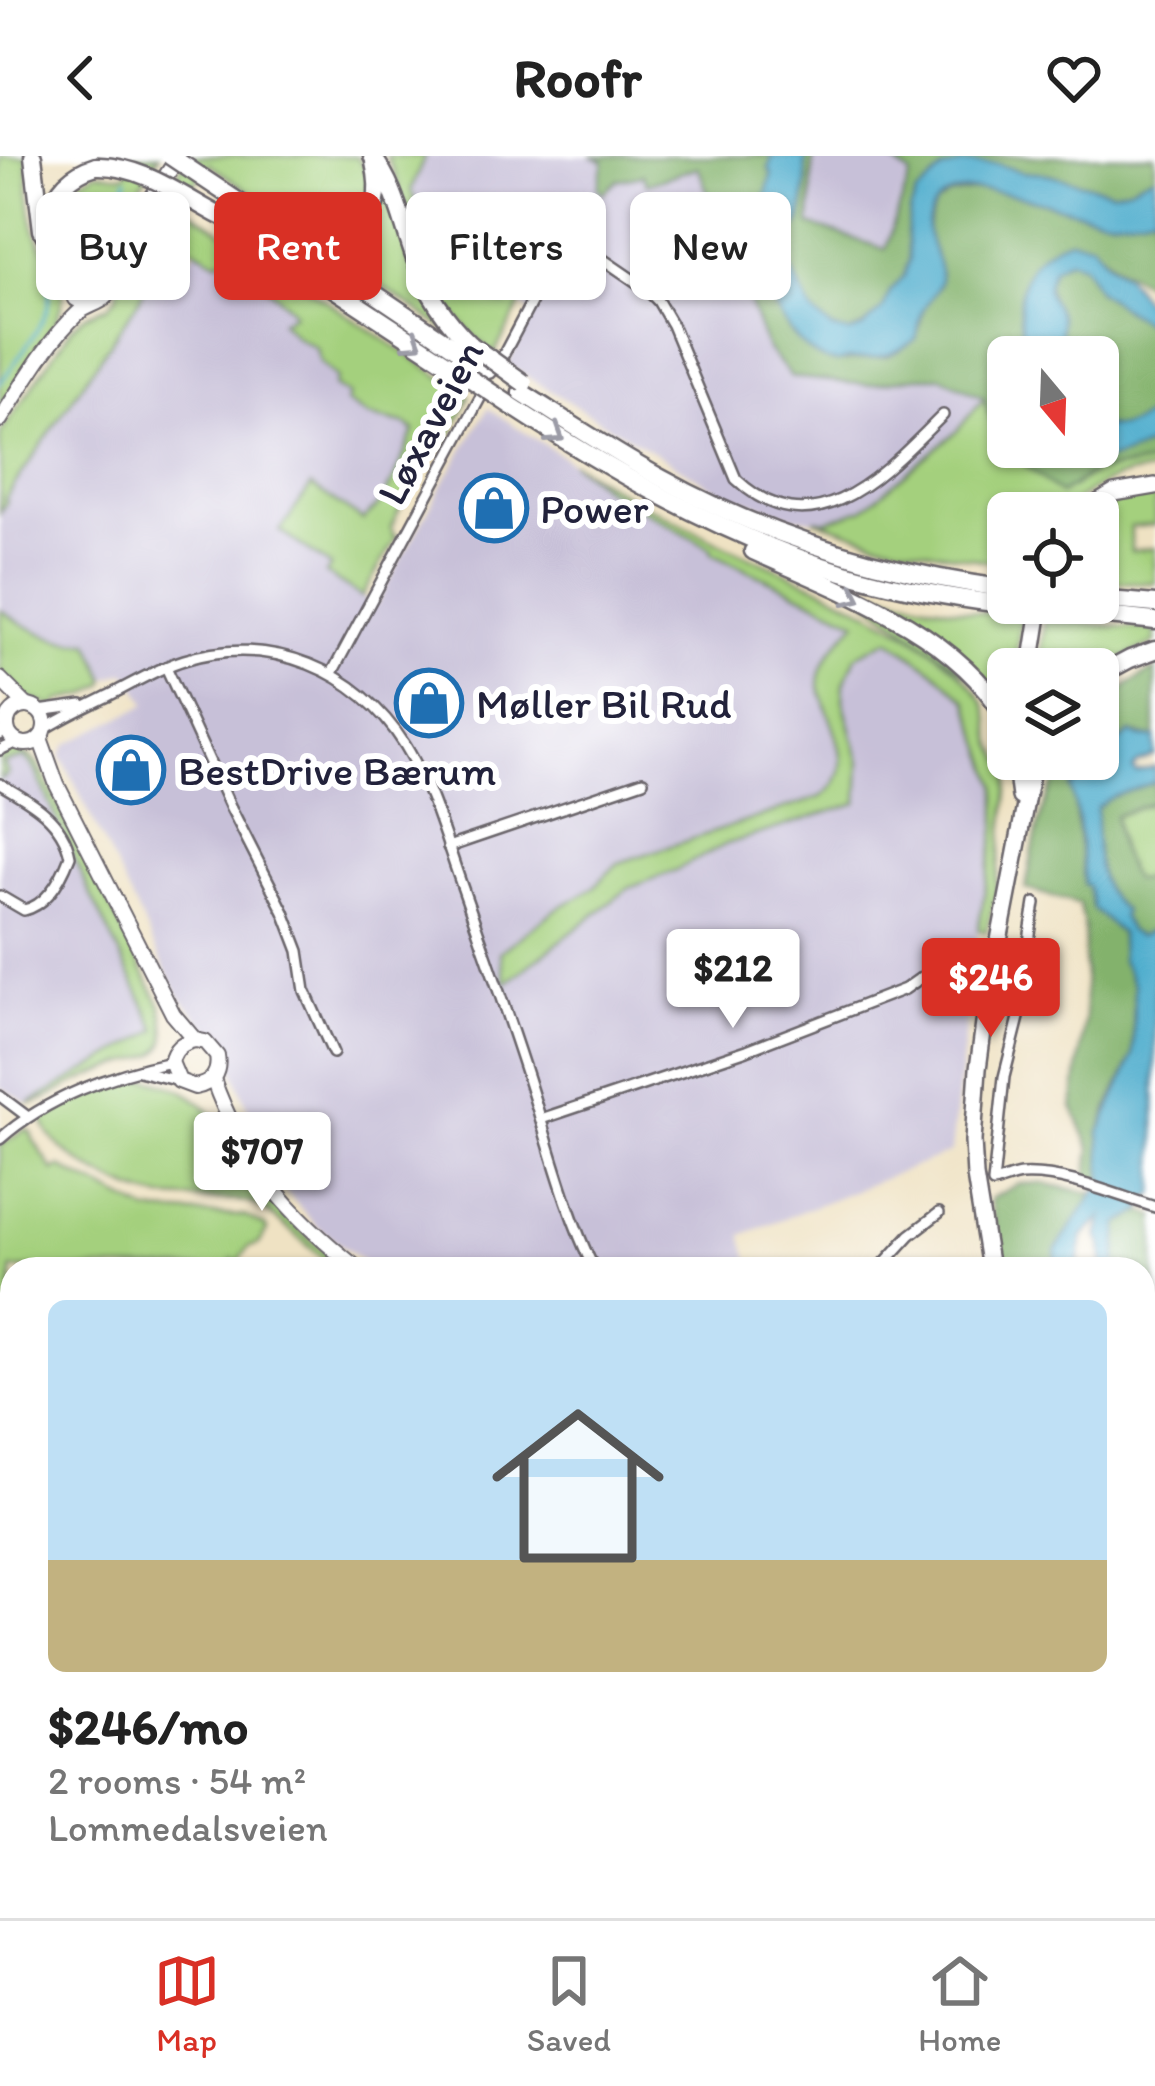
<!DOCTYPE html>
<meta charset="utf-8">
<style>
:root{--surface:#fff;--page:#f6f6f6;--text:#222;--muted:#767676;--line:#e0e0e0;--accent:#d93025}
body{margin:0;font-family:Itim,sans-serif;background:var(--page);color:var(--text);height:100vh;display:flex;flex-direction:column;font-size:45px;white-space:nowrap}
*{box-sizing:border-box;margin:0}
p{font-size:39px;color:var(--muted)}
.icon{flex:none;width:66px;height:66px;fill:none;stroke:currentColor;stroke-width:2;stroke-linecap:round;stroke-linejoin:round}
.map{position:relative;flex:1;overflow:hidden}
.side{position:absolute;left:0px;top:1101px;width:1155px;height:663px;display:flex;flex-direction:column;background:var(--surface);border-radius:36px 36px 0 0;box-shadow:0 3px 9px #0004}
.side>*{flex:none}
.top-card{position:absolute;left:36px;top:36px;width:1083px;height:108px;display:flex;gap:24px}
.needle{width:78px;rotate:161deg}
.tools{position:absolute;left:987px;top:180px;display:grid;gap:24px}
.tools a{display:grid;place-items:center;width:132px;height:132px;border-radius:18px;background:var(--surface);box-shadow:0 3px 9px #0004;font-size:60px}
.price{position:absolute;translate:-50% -102px;padding:0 27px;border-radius:12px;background:#fff;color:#222;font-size:39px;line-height:78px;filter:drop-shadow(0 3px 6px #0008)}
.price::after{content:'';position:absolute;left:50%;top:72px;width:36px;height:27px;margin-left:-18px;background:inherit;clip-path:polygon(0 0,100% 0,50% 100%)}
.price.current{background:var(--accent);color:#fff}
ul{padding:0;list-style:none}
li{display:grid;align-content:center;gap:24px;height:636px;padding:0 48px}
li+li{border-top:3px solid var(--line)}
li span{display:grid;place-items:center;height:372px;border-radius:18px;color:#555}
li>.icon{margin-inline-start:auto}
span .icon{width:216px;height:216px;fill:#fffc;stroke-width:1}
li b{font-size:51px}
.tag{padding:0 42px;border-radius:18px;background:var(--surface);box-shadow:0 3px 9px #0004;font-size:42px;line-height:108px}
.tag.current{background:var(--accent);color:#fff}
header{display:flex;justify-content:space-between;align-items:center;height:156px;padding:0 48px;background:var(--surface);font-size:54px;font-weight:700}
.menu{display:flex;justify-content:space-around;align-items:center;height:168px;border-top:3px solid var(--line);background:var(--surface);font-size:33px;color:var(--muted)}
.menu a{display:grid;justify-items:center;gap:6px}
.menu .current{color:var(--accent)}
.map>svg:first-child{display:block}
</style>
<header><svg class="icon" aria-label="back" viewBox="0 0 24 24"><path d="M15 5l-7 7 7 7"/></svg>Roofr<svg class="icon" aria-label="heart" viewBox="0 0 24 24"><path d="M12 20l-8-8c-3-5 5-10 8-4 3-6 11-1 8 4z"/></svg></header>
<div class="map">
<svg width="1155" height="1762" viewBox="0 0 1155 1762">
<rect width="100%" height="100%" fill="#fff"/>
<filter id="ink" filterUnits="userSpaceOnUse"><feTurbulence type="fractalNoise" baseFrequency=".00833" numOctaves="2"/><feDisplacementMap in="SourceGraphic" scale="24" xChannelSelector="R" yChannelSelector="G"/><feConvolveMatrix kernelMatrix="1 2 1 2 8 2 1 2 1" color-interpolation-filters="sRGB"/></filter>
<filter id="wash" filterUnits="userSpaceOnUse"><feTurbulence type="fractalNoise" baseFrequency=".004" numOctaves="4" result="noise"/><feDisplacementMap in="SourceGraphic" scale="48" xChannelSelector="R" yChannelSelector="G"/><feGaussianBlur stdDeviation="2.7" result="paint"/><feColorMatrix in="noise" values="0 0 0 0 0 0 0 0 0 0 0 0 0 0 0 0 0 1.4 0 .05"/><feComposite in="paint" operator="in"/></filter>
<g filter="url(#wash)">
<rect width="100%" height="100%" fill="#efe2c3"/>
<g fill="#c7c0d8">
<path d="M425,0H591L604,4L598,31L607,37L617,24L644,18L648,28L698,10L713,48L868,229L917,221H942L984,242L957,275L863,353L825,365L794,361L721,336L507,209L534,159L511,140L448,104L431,90L411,34Z"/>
<path d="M813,0H885L911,18L885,93L810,69Z"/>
<path d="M196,93L217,105L224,102L260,125L291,152L294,157L282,166L296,181L316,192L324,210L338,222L349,240L347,246L368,260L407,269L414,275L395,321L378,349L362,365L327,417L376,450L437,338L488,252L571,306L582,316L858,465L839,484L827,502L819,528L842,604L838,624L829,635L821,641L618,707L593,732L555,754L501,796L507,827L629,732L674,715L728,688L858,647L860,606L843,544L844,528L850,510L863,495L889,483L937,517L967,545L997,629V668L973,804L951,996L742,1079L752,1113H373L316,1070L270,1017L227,894L177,837L61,599L68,588L147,548L126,516L106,523L90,486L72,487L55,483L30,473L0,454V358L7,346L5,344L137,147L158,109L177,121Z"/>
<path d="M25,601L35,613L85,727L158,874L28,948L0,931V608Z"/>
</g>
<g fill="#a4d07d" stroke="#63795c" stroke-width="3">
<path d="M0,0H27C28,22 28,45 33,66C38,95 65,115 62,145C59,172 16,227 0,252Z"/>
<path d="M134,0H159L106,86L88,96L73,93L59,67L62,44L74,28L97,16L125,19Z"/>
<path d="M188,0H356C369,14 371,23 368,42C366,54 362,58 352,63C311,86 241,30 209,8L180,48L470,240L445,291L441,284H434L391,371L393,379L397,380L362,441L326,418L331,410L280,375L311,330L363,364L379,349L395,321L414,275L407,269L368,260L346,246L349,240L334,230L337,222L320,206L316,192L296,181L281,166L294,157L291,152L260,125L225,102L217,105L165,77L154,107L158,109L137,147L5,343L7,345L0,357V278L72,172L84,160L108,150L117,140L125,98Z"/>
<path d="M386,0H425L411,34L431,90L448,104L445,112C462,133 479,144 506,149L511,140L521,149L494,198C445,157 428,122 409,63C402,42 397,19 386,0Z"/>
<path d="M384,33L445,171L444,173L314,83H338L357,78Z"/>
<path d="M984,242L1003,288L1071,332L1094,316L1155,307V316C1120,315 1087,333 1063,357H1008V409L877,385L814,363L825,365L863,353L957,275Z"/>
<path d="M571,306C620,337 673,364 725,389C799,424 940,474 983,545C991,559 989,574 994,589C999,601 1008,608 1010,621L995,740L986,776L978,774L997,668V629L967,545L937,517L889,483L856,500L844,528L843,544L860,606L858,647L727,688L674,715L629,732L506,827L500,796L555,754L593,732L618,707L821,641C857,615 836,582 825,547C823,541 819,535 819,529C819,503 842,482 857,465L712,397L711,392L607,334Z"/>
<path d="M1155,339V369L1131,371V395L1155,392V427L1098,426V357H1095L1119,344Z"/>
<path d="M847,429L944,451L1021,462L1016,498L1004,507L1001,513L1008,515V542H1001Z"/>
<path d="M0,454C28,472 55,488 90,486L106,523L105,528L87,539L58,545L55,551L25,541L0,514Z"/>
<path d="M1045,464L1155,474V487L1098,513H1039Z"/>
<path d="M8,595C24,595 30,599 40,612L161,850C164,863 171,885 159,895C151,903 134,904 124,908C106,914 88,921 71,929C57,936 43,946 28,948L157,874L85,727L35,614L25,602L4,607L8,618L0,624V599Z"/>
<path d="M1155,646V721L1133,725L1120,693L1115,660Z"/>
<path d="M147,923C222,938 223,985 264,1037C287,1066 318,1089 347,1113H336C313,1095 280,1063 256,1049C241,1041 185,1044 164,1042C131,1039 51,999 43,965L46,960C78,941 110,925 147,923Z"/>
<path d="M26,973L31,976L33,983L53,1014L60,1011L149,1056L245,1060L265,1070L267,1074L259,1088L249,1091L239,1105L232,1103L228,1113H12V1675L6,1680L0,1693V990Z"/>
<path d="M206,1752H390L373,1762H217Z"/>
</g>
<g fill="#83b26c" stroke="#526a54" stroke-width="3">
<path d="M591,0H772L769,13L772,19C767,30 769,39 765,50L775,151L790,176L815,198L836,206L888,200L903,192L919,173L923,153L939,129L940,118L926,78L934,50L950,39L987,32L1108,62L1155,57V133C1130,117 1112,112 1092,87L1049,93L1024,187L1028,201H1008V291H1072L1076,299L1102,305L1155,287V307L1094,316L1060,338C1025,307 994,291 984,242L942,221H917L868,229L791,221L767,193L698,11L647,28L643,19L618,24L603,37L598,32L604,5Z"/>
<path d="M805,0H813L810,69L885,93L911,19L885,0H1155V19L1129,31L1112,35L1048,18L1023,16L997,8L943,14L916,39L910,56L907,79L909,104L904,120L890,136L884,153L863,171L849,177L832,173L812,156L786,103L789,80L801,65L803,55L806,27Z"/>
<path d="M1069,103L1083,108L1098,135L1155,173V254C1136,267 1123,277 1098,268V201H1060C1058,190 1061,181 1060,171C1056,146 1027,117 1069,103Z"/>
<path d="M1155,513V582L1131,577L1114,591L1075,652L1084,729L1088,731L1093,753L1120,777L1121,803L1134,829L1133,900L1111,946L1100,976L1103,1025L1087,1023L1091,993L1073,951L1085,863L1084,768L1079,748L1026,733C1034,687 1040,640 1071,603H1098V556L1128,529Z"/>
<path d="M1155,626V646L1115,660L1120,693L1133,724L1152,722L1153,727L1155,773L1139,780L1129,775L1121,759L1124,755C1090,728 1097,690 1096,652L1112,641Z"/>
<path d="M1042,1027L1095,1038L1056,1094L1057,1113H1003L990,1043L1018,1028Z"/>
<path d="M1141,1056L1155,1060V1551L1152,1590L1143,1613V1113H1116L1119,1068Z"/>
<path d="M1143,1719L1155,1730V1762H1009L1016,1752H1143Z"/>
</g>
<g fill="#4fadcd" stroke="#386884" stroke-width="3">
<path d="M772,0H805L806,27L803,55L801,65L789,80L786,103L812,156L832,173L849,177L863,172L883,153L890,136L904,120L909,104L907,79L910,56L916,39L943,14L962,8H997L1023,16L1048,18L1112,35L1129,31L1155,19V57C1138,61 1117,64 1100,61C1063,55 956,9 933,53C917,84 943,98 940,124C938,136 927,145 922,156C919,165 919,174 916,183C890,202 877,203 847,203C844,204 841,206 838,206C797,206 762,135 757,101C755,89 767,29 772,19L769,13Z"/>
<path d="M1069,83L1092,87L1106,105L1125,119L1146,147L1155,150V173L1098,135L1083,108L1069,103L1053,112C1039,142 1052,138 1059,159C1063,172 1057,187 1060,201H1028C1014,152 1012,102 1069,83Z"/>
<path d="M1155,254V287C1131,297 1088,319 1072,291H1098V268C1123,277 1135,267 1155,254Z"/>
<path d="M1131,577L1139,581L1155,582V600L1138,607L1133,613L1136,617L1155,611V626L1112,641L1097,652C1097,690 1090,729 1124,755L1122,760L1129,775L1139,780L1155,773V1038L1146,1044L1141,1056L1119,1068L1116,1113H1103L1102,1089L1098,1080L1103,1061L1083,1081L1078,1113H1057L1055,1095L1103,1025L1100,976L1133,900L1134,829L1121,803L1120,777L1093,753L1088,731L1084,729L1078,664L1071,631C1098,618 1106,593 1131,577Z"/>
</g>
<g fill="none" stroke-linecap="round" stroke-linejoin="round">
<g stroke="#4fadcd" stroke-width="3">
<path d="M108,55L120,42L127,23"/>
<path d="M70,84L91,69"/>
<path d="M0,228C13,208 40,175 47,153C53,137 44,120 51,105"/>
</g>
</g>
</g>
<g filter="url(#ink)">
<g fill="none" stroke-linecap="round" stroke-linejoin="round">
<defs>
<g id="minor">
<path d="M497,211L560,92L584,96L604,104L645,132L658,145L672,169L736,323C815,398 887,314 943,259"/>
<path d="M166,511L230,650L284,756L299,795L305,835L333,897"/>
<path d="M332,517L486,231"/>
<path d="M39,555L82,549"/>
<path d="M45,573C66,560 88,550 110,539C134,527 158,512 184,504C270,477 358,514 405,589C432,632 446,686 463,733C486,799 510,865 531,932C550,992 566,1056 594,1113"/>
<path d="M0,579L7,569"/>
<path d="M0,594L17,586"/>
<path d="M0,628C30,645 63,663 70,700C62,721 48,749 24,754L0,740"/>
<path d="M448,691L643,625"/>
<path d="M1035,747L1030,778L1028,826L1004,921L993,1027C1002,1025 1012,1020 1021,1019C1064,1016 1115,1039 1155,1051"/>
<path d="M139,915L179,925"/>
<path d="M0,940L28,961"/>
<path d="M541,963L747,894L905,833L939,809"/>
<path d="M0,983C46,942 112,918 171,906"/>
<path d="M879,1113L910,1079L939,1057"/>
</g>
<g id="secondary">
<path d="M110,117L119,92L179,0"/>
<path d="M0,264C24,227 46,187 78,157C89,147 110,147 112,129C114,114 102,107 90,104L73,112L68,127L76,143L89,148"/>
<path d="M0,523L27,550"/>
<circle cx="26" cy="569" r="19"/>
<path d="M40,582L57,629L173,858L195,884L205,886L217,900C220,917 212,928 195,931L179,925L171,906C174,893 182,886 195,884"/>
<path d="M213,923C242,1005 290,1060 358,1113"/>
</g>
<g id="primary">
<path d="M1081,357L1114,337L1155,330"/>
<path d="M1008,552C996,565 997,579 1008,592"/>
<path d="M1015,603L1020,641"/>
<path d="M990,1113L975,1020L973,985L978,913L986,852L1034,603"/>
<path d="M860,1762L863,1752"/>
</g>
<g id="motorway">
<path d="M33,0L42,74L68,123"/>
<path d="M372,0C396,30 402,68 415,103C427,137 445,164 471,189"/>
<path d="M233,42L488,214"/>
<path d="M220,58L456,213"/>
<path d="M277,62C331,84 392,85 374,6"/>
<path d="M80,107C37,76 45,25 96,10"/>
<path d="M521,236C567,265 613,296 661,322C769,382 887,417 1008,433"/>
<path d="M510,249C608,313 707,371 820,409C928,445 1042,453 1155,465"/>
<path d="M753,395C837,433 954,475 1003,558"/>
<path d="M1098,443L1155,448"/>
<path d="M1098,520L1130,503L1155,494"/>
</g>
</defs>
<use href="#minor" stroke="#6a656b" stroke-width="14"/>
<use href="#secondary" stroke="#6a656b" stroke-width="18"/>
<use href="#primary" stroke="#6a656b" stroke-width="20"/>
<use href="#motorway" stroke="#6a656b" stroke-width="21"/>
<use href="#minor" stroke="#fff" stroke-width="9"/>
<use href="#secondary" stroke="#fff" stroke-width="14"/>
<use href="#primary" stroke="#fff" stroke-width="15"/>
<use href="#motorway" stroke="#fff" stroke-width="16"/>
<defs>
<path id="primary-bridge" d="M1033,497L1041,447"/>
<g id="motorway-bridge">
<path d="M170,0L233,42"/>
<path d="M96,10C140,8 182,40 220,60"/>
<path d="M471,189L524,227"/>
<path d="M456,213L510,249"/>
</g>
</defs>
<use href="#primary-bridge" stroke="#6a656b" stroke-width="20" stroke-linecap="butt"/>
<use href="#motorway-bridge" stroke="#6a656b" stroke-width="21" stroke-linecap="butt"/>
<use href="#primary-bridge" stroke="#fff" stroke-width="15"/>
<use href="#motorway-bridge" stroke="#fff" stroke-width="16"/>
</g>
<defs><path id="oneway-chevron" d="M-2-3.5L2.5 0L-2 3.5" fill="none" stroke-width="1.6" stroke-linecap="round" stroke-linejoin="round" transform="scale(3)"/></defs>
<g stroke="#9c9ca7">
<use href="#oneway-chevron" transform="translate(414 186) rotate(33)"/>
<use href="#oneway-chevron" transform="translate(556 279) rotate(33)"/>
<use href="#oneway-chevron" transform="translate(853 441) rotate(25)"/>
</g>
</g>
<defs>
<symbol id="shop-ring" viewBox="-11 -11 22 22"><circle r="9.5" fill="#fff" stroke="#1f6fb2" stroke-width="1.5"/><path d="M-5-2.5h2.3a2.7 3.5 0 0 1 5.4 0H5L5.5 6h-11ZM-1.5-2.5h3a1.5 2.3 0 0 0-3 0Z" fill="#1f6fb2"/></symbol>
</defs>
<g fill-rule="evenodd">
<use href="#shop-ring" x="456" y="314" width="76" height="76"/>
<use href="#shop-ring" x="391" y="509" width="76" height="76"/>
<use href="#shop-ring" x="93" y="576" width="76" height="76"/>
</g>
<g text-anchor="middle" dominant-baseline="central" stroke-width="12" stroke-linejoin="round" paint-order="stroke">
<g font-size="42" fill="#22223b" stroke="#fff">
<text transform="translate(430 266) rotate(-62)">Løxaveien</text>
</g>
<g font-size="42" fill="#22223b" stroke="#fff" text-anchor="start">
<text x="540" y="352">Power</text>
<text x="476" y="547">Møller Bil Rud</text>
<text x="178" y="614">BestDrive Bærum</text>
</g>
</g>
</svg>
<div class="tools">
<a><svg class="needle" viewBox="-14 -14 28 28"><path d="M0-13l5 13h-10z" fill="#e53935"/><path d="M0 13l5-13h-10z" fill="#767676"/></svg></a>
<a><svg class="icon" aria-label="locate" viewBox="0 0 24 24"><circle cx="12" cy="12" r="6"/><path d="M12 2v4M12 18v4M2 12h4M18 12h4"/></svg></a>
<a><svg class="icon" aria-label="layers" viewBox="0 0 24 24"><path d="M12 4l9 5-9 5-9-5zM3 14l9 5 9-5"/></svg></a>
</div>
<b class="price" style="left:733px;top:875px">$212</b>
<b class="price current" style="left:991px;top:884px">$246</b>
<b class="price" style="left:262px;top:1058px">$707</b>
<div class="top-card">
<a class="tag">Buy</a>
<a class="tag current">Rent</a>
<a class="tag">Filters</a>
<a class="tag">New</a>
</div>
<section class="side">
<ul>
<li><span style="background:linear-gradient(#bfe0f5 70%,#c2b280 0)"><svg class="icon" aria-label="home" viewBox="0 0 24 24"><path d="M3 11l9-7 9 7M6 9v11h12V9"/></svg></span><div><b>$246/mo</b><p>2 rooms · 54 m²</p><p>Lommedalsveien</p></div></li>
</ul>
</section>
</div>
<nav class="menu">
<a class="current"><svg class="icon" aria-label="map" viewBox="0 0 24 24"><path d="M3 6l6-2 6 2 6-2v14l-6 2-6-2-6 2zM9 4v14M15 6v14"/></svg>Map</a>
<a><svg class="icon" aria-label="saved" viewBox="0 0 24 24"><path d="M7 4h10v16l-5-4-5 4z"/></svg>Saved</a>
<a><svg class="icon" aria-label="home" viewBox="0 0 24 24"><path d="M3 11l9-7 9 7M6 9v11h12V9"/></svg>Home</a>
</nav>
